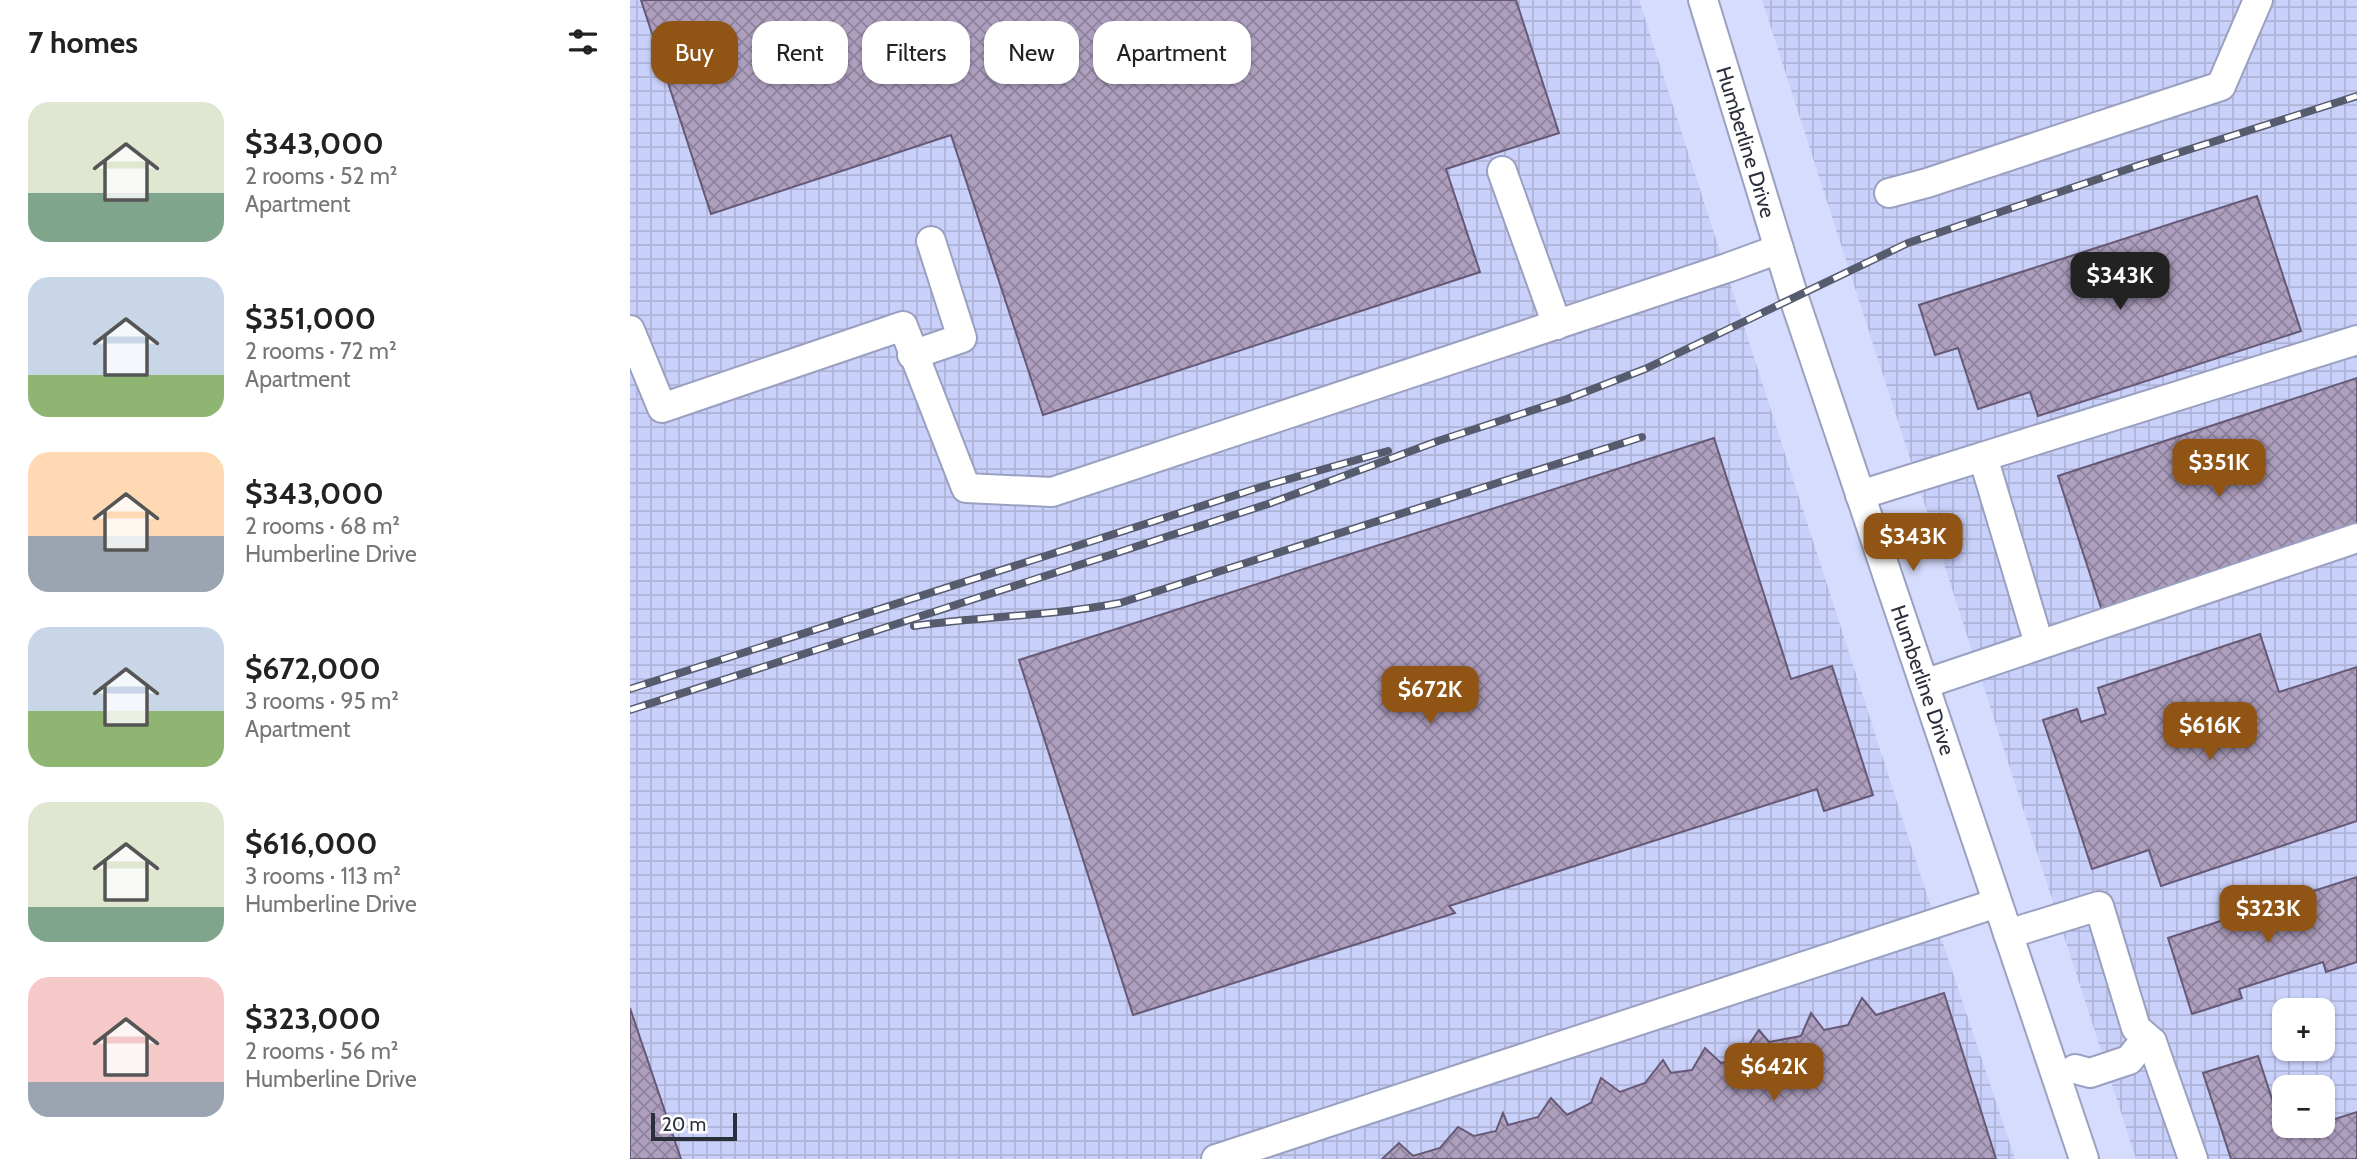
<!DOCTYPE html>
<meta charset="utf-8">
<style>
:root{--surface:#fff;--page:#f6f6f6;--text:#222;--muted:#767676;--accent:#905414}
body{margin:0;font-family:Cabin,sans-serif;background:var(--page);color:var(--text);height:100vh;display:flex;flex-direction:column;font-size:26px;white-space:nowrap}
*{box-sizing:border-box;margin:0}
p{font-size:23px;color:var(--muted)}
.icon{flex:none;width:38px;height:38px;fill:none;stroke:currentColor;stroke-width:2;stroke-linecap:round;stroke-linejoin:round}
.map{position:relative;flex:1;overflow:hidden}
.sheet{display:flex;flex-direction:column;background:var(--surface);width:630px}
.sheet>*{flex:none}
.banner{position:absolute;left:21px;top:21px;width:665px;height:63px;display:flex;gap:14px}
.fabs{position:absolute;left:1642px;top:998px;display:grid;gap:14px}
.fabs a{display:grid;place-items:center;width:63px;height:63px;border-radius:14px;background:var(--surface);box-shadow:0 2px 5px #0004;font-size:35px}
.scale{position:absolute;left:21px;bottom:18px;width:86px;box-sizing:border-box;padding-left:7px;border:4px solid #2b2e3b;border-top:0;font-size:19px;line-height:24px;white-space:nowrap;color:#2b2e3b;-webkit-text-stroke:5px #fff;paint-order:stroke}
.price{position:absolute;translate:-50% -60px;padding:0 16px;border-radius:14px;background:var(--accent);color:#fff;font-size:23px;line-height:46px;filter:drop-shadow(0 2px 4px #0008)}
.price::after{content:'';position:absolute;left:50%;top:42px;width:21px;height:16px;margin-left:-10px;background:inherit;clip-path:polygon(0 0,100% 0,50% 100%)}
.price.current{background:#222;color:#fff}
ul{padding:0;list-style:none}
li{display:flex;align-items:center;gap:21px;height:175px;padding:0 28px}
li span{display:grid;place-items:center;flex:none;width:196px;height:140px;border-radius:21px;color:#555}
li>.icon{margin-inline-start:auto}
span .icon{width:84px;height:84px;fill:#fffc;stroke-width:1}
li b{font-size:30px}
h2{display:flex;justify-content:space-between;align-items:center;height:84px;padding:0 28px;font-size:30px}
.pill{padding:0 24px;border-radius:21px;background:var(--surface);box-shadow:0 2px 5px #0004;font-size:24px;line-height:63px}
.pill.current{background:var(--accent);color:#fff}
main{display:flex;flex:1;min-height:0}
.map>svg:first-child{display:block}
</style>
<main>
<section class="sheet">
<h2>7 homes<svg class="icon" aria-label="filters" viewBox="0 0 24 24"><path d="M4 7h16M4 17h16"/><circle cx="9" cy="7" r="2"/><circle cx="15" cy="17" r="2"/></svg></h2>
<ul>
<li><span style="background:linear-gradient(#dfe7d0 65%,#7fa58c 0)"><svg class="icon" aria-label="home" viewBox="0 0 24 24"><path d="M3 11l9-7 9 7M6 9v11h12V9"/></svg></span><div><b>$343,000</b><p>2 rooms · 52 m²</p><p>Apartment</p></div></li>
<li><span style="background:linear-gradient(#c9d6e8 70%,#8fb573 0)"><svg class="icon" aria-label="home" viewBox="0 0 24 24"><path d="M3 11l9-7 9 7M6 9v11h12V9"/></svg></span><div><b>$351,000</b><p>2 rooms · 72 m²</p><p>Apartment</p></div></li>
<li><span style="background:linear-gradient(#ffd9b3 60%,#9aa5b1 0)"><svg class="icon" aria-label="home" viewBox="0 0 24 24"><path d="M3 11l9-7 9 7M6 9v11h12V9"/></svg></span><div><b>$343,000</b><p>2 rooms · 68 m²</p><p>Humberline Drive</p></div></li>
<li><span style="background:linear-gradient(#c9d6e8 60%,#8fb573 0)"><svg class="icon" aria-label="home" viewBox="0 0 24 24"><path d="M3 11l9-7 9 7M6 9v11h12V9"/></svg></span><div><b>$672,000</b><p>3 rooms · 95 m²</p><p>Apartment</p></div></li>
<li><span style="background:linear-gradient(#dfe7d0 75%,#7fa58c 0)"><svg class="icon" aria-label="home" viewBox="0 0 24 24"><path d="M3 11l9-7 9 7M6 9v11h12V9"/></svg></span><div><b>$616,000</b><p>3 rooms · 113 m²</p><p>Humberline Drive</p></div></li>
<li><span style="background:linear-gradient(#f6c9c9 75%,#9aa5b1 0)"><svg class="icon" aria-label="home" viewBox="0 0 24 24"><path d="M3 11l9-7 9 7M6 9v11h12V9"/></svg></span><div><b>$323,000</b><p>2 rooms · 56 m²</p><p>Humberline Drive</p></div></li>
</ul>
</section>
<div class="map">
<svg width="1727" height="1159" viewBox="0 0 1727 1159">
<defs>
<pattern id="industrial-grid" width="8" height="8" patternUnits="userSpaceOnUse" patternTransform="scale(1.75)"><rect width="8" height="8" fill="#c9d1fa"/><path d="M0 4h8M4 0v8" fill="none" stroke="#adb4d7"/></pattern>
<pattern id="building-cross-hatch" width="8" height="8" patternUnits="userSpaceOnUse" patternTransform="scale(1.75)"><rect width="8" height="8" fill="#ae9fbf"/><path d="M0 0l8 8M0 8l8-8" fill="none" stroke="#8e829c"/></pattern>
</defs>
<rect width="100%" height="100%" fill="#d6dcfe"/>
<g fill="url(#industrial-grid)" fill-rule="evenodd">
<path d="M0,0H1009L1296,892L1385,1159H0Z"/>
<path d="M1132,0H1727V1159H1506ZM1654,1010H1692V1048H1654ZM1654,1087H1692V1125H1654Z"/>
</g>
<g fill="url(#building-cross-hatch)" stroke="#665976" stroke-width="2">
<path d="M11,0H886L929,133L816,169L850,272L413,415L321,135L81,214Z"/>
<path d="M1627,196L1671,331L1408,416L1400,392L1348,409L1328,348L1305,355L1289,305Z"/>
<path d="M1727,378V535L1474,617L1428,476Z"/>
<path d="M1084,438L1161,679L1202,666L1243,795L1194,811L1187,789L819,906L825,913L503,1015L389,660Z"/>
<path d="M1630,634L1649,692L1727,667V821L1531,886L1519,850L1462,869L1413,720L1447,709L1451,722L1476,714L1468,688Z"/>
<path d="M1727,877V962L1696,972L1693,962L1609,989L1612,998L1562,1014L1538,938Z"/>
<path d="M1314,993L1366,1159H752L769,1143L783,1156L810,1148L828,1127L844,1136L866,1131L873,1113L878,1125L908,1117L921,1098L937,1115L961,1103L971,1078L990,1092L1015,1083L1033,1060L1041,1073L1062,1070L1075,1048L1091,1063L1109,1059L1129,1030L1139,1042L1171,1036L1181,1013L1194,1030L1218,1025L1232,998L1246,1015Z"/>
<path d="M0,1008L51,1159H0Z"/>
<path d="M1628,1056L1654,1136L1692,1125V1123L1727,1112V1159H1601L1573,1073Z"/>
</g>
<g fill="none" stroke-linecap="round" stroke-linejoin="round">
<defs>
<g id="minor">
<path d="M1073,0L1164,298L1454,1159"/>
<path d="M872,171L927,325"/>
<path d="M1259,193L1297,183L1591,86L1628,0"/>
<path d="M0,330L32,408L273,326L336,488L422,492L1097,268L1149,249"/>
<path d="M282,355L332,338L301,241"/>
<path d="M1353,457L1409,644"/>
<path d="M1230,495L1727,340"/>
<path d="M1294,684L1727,538"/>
<path d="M1378,934L1469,906L1506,1028L1522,1042"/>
<path d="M1445,1069L1460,1073L1499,1060L1511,1045L1522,1042L1563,1159"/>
<path d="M586,1159L1367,903"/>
</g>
</defs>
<use href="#minor" stroke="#9aa0c0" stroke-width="32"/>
<use href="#minor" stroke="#fff" stroke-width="28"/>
<defs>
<g id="rail">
<path d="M284,626C353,616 422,616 490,603L1012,437"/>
<path d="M0,689L634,486L758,451"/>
<path d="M0,710L641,503L808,441L937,399L1015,369L1278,243L1507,166L1727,96"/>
</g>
</defs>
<use href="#rail" stroke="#575b6e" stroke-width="8"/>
<use href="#rail" stroke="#fff" stroke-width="5" stroke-dasharray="16" stroke-linecap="butt"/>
</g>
<g text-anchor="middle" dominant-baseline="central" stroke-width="5" stroke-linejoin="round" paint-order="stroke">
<g font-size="21" fill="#2b2e3b" stroke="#fff">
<text transform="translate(1116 142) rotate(73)">Humberline Drive</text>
<text transform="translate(1293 680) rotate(71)">Humberline Drive</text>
</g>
</g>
</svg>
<div class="fabs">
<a>+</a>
<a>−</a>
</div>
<div class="scale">20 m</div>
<b class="price current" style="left:1490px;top:312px">$343K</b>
<b class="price" style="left:1589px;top:499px">$351K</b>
<b class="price" style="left:1283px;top:573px">$343K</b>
<b class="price" style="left:800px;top:726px">$672K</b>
<b class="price" style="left:1580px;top:762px">$616K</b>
<b class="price" style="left:1638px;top:945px">$323K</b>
<b class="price" style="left:1144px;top:1103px">$642K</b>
<div class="banner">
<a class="pill current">Buy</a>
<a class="pill">Rent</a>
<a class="pill">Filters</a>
<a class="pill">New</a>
<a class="pill">Apartment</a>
</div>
</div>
</main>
